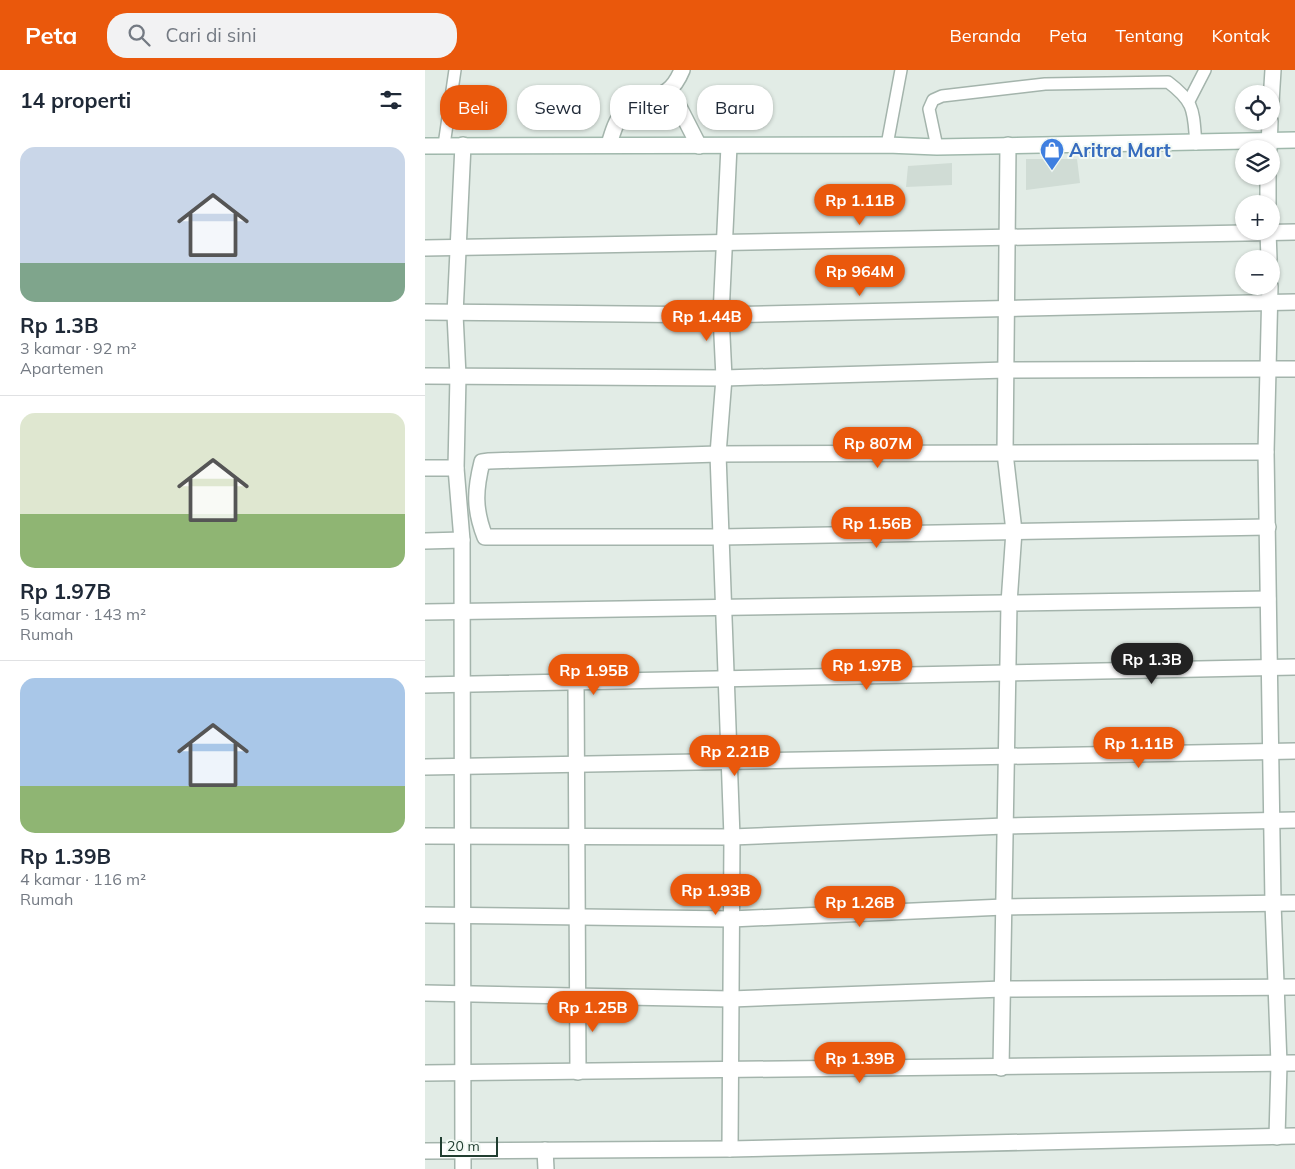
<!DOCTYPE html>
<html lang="id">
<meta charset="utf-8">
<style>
:root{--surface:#fff;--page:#f2f2f3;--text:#1f2937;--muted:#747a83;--line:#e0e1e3;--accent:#ea580c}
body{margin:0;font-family:Mulish,sans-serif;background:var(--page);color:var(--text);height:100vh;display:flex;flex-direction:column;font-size:19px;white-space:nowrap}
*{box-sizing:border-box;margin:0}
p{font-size:16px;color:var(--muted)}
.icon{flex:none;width:28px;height:28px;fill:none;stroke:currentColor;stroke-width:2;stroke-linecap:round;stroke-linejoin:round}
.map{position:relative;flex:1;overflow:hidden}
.panel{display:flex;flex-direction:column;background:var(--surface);width:425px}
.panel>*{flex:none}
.hud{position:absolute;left:15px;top:15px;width:475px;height:45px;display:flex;gap:10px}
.tools{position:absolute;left:810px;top:15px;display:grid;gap:10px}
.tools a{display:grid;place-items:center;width:45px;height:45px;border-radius:50%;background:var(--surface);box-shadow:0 1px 4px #0004;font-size:25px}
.scale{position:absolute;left:15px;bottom:12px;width:58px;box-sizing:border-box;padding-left:5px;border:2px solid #213e31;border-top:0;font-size:14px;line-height:18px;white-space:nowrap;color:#213e31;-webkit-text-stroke:4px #f2f9f4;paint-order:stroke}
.price{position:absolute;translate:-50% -42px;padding:0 11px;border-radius:18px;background:var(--accent);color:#fff;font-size:16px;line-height:32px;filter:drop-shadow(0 1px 2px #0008)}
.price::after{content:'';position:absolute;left:50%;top:30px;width:15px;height:11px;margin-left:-8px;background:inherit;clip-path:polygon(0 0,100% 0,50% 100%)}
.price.current{background:#222;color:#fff}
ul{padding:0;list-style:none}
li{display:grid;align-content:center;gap:10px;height:265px;padding:0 20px}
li+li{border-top:1px solid var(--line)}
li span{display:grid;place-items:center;height:155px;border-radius:15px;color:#555}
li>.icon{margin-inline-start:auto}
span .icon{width:90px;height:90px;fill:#fffc;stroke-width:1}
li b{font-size:21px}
h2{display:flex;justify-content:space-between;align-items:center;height:60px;padding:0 20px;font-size:21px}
.chip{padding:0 18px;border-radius:20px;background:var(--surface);box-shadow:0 1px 4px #0004;font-size:18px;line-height:45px}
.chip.current{background:var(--accent);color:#fff}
header{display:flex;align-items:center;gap:30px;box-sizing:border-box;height:70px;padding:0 25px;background:var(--accent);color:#fff}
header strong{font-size:24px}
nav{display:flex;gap:28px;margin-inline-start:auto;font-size:18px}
.search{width:350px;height:45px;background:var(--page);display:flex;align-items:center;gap:12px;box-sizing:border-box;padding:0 18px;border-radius:20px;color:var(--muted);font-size:19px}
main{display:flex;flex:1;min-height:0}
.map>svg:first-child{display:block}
</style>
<header>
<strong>Peta</strong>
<div class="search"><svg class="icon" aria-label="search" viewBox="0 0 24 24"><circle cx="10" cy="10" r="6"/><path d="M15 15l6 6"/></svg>Cari di sini</div>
<nav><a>Beranda</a><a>Peta</a><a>Tentang</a><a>Kontak</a></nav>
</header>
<main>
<section class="panel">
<h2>14 properti<svg class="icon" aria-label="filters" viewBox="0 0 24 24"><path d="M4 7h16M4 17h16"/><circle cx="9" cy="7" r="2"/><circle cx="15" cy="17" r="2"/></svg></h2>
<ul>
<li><span style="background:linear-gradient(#c9d6e8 75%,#7fa58c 0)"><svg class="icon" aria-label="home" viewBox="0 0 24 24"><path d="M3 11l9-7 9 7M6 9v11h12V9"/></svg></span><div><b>Rp 1.3B</b><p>3 kamar · 92 m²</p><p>Apartemen</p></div></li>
<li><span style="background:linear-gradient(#dfe7d0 65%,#8fb573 0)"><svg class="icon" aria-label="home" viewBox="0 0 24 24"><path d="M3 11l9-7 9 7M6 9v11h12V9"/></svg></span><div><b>Rp 1.97B</b><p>5 kamar · 143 m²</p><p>Rumah</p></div></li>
<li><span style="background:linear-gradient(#a9c7e8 70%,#8fb573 0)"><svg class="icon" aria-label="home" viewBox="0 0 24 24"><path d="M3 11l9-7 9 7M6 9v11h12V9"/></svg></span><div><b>Rp 1.39B</b><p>4 kamar · 116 m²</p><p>Rumah</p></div></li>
</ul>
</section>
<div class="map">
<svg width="870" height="1099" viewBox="0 0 870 1099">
<rect width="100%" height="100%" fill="#e2ece6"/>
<g fill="#d0dcd5">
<path d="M601,89H652L655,113L601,120Z"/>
<path d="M527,93V115L481,117L483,96Z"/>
</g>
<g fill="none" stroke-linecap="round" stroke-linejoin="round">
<defs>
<g id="lane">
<path d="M764,31L780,0"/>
<path d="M19,75L30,0"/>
<path d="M462,75L476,0"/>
<path d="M512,77L504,39L508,30L517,26L620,14L743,12C771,33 768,42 771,74"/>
</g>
<g id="street">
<path d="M241,22L253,35L274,76"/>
<path d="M846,32L848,0"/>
<path d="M184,74C188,62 191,48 202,39C226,21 243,34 257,0"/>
<path d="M38,75L30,244L33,306L31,398L37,470L38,1099"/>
<path d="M304,76L296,245L299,308L293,384L307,767L305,1079"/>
<path d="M844,79L845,51"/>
<path d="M843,134V106"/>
<path d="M843,161L844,189"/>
<path d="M0,178L870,162"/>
<path d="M845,216L841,382L848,833L854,994L852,1067"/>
<path d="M0,242L296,245L870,232"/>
<path d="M0,306L299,308L581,300L870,299"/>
<path d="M841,382L293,384L64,391L57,392C50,420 49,439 60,467H296L843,457"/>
<path d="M0,398H31"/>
<path d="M0,471L37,470"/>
<path d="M0,542L843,529"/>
<path d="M151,612L153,1002"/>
<path d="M0,615L870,597"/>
<path d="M0,697L870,681"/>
<path d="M0,766L307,767L580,756L870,750"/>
<path d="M0,845L306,849L579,837L870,833"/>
<path d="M0,923L306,929L578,919L870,917"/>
<path d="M576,998L584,533L589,461L580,383L583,75"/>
<path d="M0,1003L870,993"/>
<path d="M120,1080L121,1099"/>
<path d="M0,1081L305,1079L870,1066"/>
</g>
<path id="secondary" d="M0,76L462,75L512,77L870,70"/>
</defs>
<use href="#lane" stroke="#a4b4ac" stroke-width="14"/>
<use href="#street" stroke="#a4b4ac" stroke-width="18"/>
<use href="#secondary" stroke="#a0b8ac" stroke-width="18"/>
<use href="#lane" stroke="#fff" stroke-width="11"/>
<use href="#street" stroke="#fff" stroke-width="15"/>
<use href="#secondary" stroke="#fff" stroke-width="15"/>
</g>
<defs>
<symbol id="shop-pin" viewBox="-11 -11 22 30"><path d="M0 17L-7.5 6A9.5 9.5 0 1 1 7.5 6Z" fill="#3f7fe0" stroke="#f2f9f4"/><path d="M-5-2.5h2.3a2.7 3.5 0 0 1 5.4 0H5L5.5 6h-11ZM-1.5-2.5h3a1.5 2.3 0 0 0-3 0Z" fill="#fff"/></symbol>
</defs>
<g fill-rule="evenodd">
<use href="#shop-pin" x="613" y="66" width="28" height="38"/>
</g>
<g text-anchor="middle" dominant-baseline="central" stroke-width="4" stroke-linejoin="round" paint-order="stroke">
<g font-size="19" font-weight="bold" fill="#366cbe" stroke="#f2f9f4" text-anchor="start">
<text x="644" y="80">Aritra Mart</text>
</g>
</g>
</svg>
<div class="tools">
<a><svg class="icon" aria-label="locate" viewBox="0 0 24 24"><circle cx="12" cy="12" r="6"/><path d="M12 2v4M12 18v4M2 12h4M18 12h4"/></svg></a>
<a><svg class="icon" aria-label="layers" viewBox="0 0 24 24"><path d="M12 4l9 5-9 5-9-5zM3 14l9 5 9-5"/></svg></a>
<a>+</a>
<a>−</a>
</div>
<div class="scale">20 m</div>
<b class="price" style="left:435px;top:156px">Rp 1.11B</b>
<b class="price" style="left:435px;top:227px">Rp 964M</b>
<b class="price" style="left:282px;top:272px">Rp 1.44B</b>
<b class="price" style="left:453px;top:399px">Rp 807M</b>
<b class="price" style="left:452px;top:479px">Rp 1.56B</b>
<b class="price current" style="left:727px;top:615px">Rp 1.3B</b>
<b class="price" style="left:442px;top:621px">Rp 1.97B</b>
<b class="price" style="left:169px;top:626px">Rp 1.95B</b>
<b class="price" style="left:714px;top:699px">Rp 1.11B</b>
<b class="price" style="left:310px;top:707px">Rp 2.21B</b>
<b class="price" style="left:291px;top:846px">Rp 1.93B</b>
<b class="price" style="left:435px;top:858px">Rp 1.26B</b>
<b class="price" style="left:168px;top:963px">Rp 1.25B</b>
<b class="price" style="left:435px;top:1014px">Rp 1.39B</b>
<div class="hud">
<a class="chip current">Beli</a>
<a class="chip">Sewa</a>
<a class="chip">Filter</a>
<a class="chip">Baru</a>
</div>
</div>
</main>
